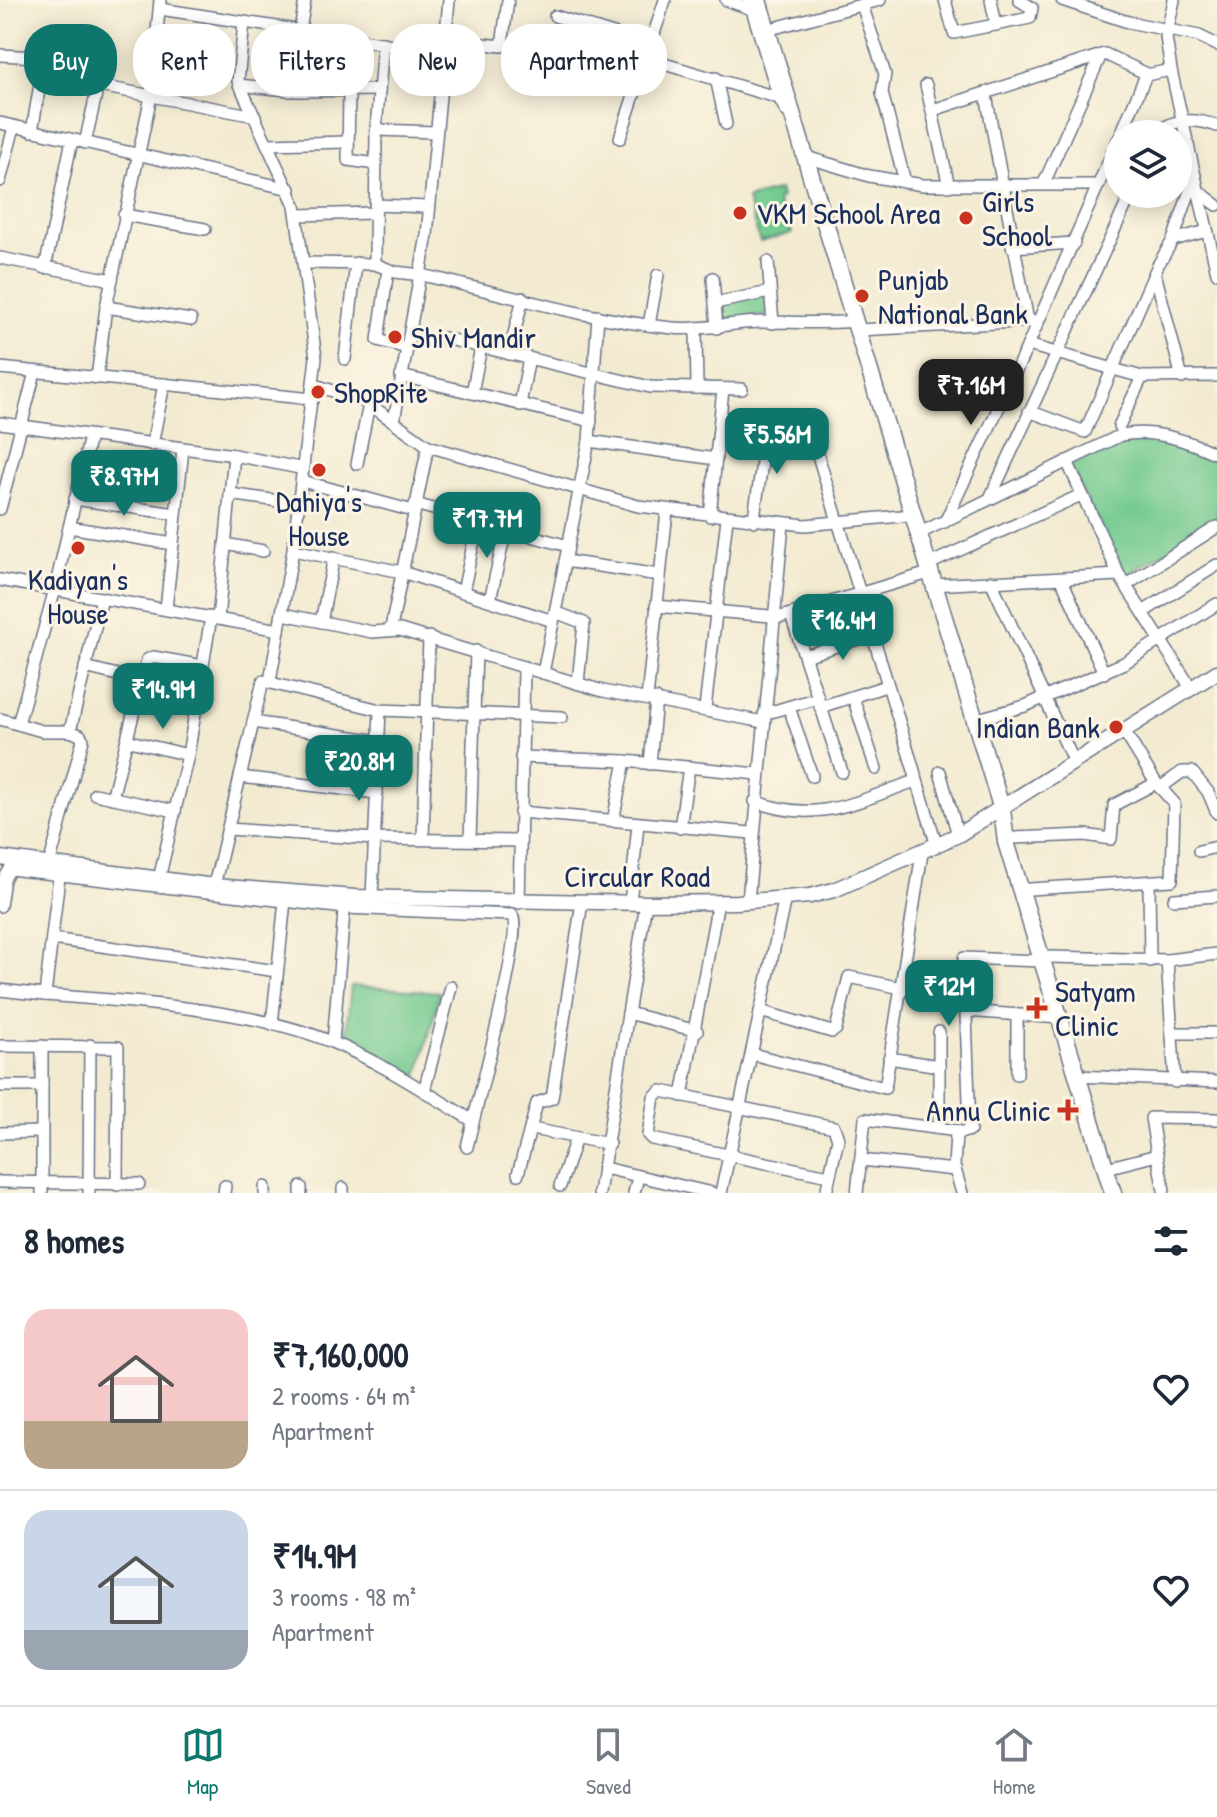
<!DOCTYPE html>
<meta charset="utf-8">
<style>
:root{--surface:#fff;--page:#f2f2f3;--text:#1f2937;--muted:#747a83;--line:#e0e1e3;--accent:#0f766e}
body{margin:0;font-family:"Patrick Hand",sans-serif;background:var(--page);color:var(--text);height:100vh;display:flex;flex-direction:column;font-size:30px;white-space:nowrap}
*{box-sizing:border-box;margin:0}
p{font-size:26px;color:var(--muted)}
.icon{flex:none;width:44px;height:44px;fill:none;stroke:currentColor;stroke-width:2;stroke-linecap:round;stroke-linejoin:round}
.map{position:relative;height:1193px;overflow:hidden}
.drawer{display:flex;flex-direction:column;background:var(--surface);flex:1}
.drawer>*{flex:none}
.guide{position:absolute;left:24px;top:24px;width:800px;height:72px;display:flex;gap:16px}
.fabs{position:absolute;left:1104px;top:120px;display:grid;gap:16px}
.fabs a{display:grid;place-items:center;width:88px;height:88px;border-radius:50%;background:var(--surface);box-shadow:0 4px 20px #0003;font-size:40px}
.price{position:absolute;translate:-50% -68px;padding:0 18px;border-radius:16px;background:var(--accent);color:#fff;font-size:26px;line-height:52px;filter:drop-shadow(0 2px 4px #0008)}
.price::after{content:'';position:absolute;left:50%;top:48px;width:24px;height:18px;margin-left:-12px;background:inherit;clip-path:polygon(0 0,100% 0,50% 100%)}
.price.on{background:#222;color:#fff}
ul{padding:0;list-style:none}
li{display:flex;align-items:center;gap:24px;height:200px;padding:0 24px}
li+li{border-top:2px solid var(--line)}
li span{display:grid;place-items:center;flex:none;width:224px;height:160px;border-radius:24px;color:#555}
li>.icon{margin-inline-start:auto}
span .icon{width:96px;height:96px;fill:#fffc;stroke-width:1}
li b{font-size:34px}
h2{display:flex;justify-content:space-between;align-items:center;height:96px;padding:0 24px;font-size:34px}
.pill{padding:0 28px;border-radius:32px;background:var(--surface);box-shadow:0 4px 20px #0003;font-size:28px;line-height:72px}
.pill.on{background:var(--accent);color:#fff}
.menu{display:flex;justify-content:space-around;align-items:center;height:112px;border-top:2px solid var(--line);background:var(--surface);font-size:22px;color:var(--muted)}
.menu a{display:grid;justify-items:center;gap:4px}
.menu .on{color:var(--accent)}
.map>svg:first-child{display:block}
</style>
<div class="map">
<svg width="1217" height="1193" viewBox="0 0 1217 1193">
<rect width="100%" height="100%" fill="#fcf5e5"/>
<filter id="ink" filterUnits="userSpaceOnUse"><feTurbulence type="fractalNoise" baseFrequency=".0125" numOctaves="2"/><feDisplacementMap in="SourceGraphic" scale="16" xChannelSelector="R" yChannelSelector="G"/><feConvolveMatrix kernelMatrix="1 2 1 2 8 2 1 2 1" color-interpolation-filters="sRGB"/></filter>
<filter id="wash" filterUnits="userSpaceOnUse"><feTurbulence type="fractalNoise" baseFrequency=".006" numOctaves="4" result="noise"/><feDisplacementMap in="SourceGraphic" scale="32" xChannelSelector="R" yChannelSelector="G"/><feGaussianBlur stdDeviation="1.8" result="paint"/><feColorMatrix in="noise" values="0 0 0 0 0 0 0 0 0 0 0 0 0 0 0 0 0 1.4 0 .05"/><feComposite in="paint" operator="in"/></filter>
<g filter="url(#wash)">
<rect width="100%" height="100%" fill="#f3ebd1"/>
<g fill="#74ca90" stroke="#487c77" stroke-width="2">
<path d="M779,190L781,198L777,200L785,227L790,226L792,233L760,242L747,199Z"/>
<path d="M767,292L771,315L720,321L719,303Z"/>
<path d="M1141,431L1217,456V521L1124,576L1067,461Z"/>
<path d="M351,986L440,992L418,1076L345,1042Z"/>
</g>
</g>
<g filter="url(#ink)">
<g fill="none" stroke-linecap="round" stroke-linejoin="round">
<defs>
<g id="minor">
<path d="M726,0L752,9"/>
<path d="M749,0L779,98"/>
<path d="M945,0L954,33L1030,18L1032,8L1019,0"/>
<path d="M991,0L996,25"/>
<path d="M1062,0L1128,22L1199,36L1217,45"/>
<path d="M862,5L885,74L882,93L905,182"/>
<path d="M160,9L445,53"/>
<path d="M555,16L649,45"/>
<path d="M244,23L238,81L295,205L316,358L293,550L270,681"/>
<path d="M774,28L880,0"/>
<path d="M446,40L502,46L508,0"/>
<path d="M0,55L37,57L44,61L32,131"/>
<path d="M644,58L779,98L786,111"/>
<path d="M1171,70L1166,37L1174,0"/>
<path d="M43,75L255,116"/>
<path d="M716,78L726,124"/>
<path d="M239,85L297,91L379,90"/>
<path d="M926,85L949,186"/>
<path d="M349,90L348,160L376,164"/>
<path d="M290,91L305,0"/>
<path d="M986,95L1028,321"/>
<path d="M933,110L1105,54L1147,74"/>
<path d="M0,123L290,189"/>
<path d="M376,130L436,132"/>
<path d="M1121,134L1146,75L1171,70L1217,273"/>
<path d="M1158,134C1171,117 1198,119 1217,126"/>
<path d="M620,138L665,0"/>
<path d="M1118,140L1028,345L1142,377L1217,376"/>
<path d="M85,143L98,86"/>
<path d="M267,144L348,142"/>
<path d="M806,157L869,176L923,185H1099"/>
<path d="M0,181L14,127"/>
<path d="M1044,183L1101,55"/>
<path d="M1200,192L1217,205"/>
<path d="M375,205L429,207"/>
<path d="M124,215L205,229"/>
<path d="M297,215L375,213"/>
<path d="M1173,240L1207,231"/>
<path d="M1012,247L1074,243"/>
<path d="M0,258L112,280"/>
<path d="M768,262L773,323"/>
<path d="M305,263L375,264L395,272L422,275C505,294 588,320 673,328C704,331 733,322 763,322C794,322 824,324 855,321"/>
<path d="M375,264L376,130L383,43"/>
<path d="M45,268L72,140"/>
<path d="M388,270L378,340L407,348"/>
<path d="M1155,273L1182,378"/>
<path d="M713,278L717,328"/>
<path d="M715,303L770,292"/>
<path d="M106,307L191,320"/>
<path d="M649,325L658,275"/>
<path d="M696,330L697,388"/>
<path d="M858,330L1035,321"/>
<path d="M444,338L650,387L742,389"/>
<path d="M509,354L523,298"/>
<path d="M345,359L356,263"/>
<path d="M0,368L313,399"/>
<path d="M401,376L591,421"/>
<path d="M97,378L106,307L151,96L160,0"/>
<path d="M315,385L366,402L428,446L638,506L805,525L912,515"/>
<path d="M472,393L481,347"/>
<path d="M520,405L529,358"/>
<path d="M1029,411L1085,432L1158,265L1173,240L1195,176"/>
<path d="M394,421L427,235L449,0"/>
<path d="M0,423L234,455L304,469"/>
<path d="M809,426L937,846"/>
<path d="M1119,426L1142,377"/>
<path d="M589,441L716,459"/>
<path d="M152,445L164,384"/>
<path d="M1067,461L1119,575L1191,688"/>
<path d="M357,464L369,404"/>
<path d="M302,481L413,511"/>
<path d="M230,494L299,504"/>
<path d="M990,498L1131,194"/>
<path d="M75,499L176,514"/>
<path d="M415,504L568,546"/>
<path d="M0,509L35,372"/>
<path d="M710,516L723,389"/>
<path d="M754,521C756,491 766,463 761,433"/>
<path d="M945,522L1028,345"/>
<path d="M69,527L173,544"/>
<path d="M918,534L1121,435C1155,429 1186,440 1217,454"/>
<path d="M225,544L263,551"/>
<path d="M293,550L402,572L553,621"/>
<path d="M565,561L659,575"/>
<path d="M927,565L1081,495"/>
<path d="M0,580L279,630"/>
<path d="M1062,580L1104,673"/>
<path d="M991,581L1074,762"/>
<path d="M932,585L1119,575"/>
<path d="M1126,585L1217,527"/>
<path d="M463,592L478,521"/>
<path d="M490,600L506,529"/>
<path d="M656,606L781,617L929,573"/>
<path d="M166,609L183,449"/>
<path d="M555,612L584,623L578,683"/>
<path d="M1143,612L1217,565"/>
<path d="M283,614L372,632L400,630L603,691L763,722"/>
<path d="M791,615L842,772"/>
<path d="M218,619L234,455"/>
<path d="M321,622L334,557"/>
<path d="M391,628L428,446"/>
<path d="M805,656L871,635"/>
<path d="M85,667L142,681"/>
<path d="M543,673L589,441L598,316"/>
<path d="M853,697L876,769"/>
<path d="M647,698L667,511"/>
<path d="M789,707L812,776"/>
<path d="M820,707L886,686"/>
<path d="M705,709L727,518"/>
<path d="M764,714L818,698"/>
<path d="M0,719L42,731H70L102,598"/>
<path d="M974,720L1025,706L1124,663L1217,604"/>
<path d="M253,722L378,741"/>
<path d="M18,724L55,589L90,436"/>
<path d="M130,741L188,755"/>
<path d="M521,757L625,761L758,774"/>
<path d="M650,764L656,699"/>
<path d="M940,772L958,835"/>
<path d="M240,777L377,793"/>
<path d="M1160,788L1182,772H1192L1208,792L1217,813"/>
<path d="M95,794L175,811"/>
<path d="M112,798L147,660L153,657L203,666"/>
<path d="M755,801C816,825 856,802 915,781"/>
<path d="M520,812L751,833"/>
<path d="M613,821L625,761"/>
<path d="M680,828L689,767"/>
<path d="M228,829L375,839L520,841"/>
<path d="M1014,838L1085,835L1111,839L1114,805L1156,783"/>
<path d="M423,839L429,637"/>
<path d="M470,840L476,651"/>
<path d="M1199,851L1217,847"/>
<path d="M49,865L83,740L80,735L70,731"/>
<path d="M60,869L45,995C130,1001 257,1010 334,1043C382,1063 428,1094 473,1121"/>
<path d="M159,879L188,755L211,617"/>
<path d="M1149,883L1150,961"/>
<path d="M214,886L263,681L380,710L562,717"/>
<path d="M1030,889L1172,880L1174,803L1156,783L1124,731"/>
<path d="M372,898L380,710"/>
<path d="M1174,899L1217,896"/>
<path d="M748,901L783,524"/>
<path d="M519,903L524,667"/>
<path d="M630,903L638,824"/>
<path d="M0,906L4,879L10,869L345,908L512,915C525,932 474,1114 467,1147"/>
<path d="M52,939L277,971"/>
<path d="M1050,957L1167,960L1217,954"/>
<path d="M1167,960L1175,1082"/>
<path d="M0,990L45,995"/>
<path d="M760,1011L832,1032L836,1029L849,977L935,995"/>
<path d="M966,1011L1059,1018"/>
<path d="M628,1013L697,1031"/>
<path d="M1017,1016V1074"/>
<path d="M272,1024L285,901"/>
<path d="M939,1032V1127"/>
<path d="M1172,1033H1217"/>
<path d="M333,1042L345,901"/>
<path d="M0,1046L118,1047L117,1185"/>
<path d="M752,1054L885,1088L922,853"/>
<path d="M889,1058L939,1066"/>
<path d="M1078,1076L1217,1082"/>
<path d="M0,1086H42"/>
<path d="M424,1091L451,987"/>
<path d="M682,1096L718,902"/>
<path d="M532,1129L609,1144"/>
<path d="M0,1133L41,1132"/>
<path d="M1157,1155L1164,1190"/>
<path d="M861,1160L955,1170"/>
<path d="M1114,1166L1157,1155L1151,1118L1217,1119"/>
<path d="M604,1168L712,1193"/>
<path d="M518,1174L537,1103L552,1098L582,902"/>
<path d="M0,1182L139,1184"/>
<path d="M560,1186L576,1138"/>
<path d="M301,1187V1193"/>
<path d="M42,1193V1046"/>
<path d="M89,1193L90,1045"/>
<path d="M224,1193L225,1186"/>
<path d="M265,1193V1187"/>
<path d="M343,1193V1188"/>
<path d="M599,1193L646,903"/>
<path d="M634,1193L638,1177"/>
<path d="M721,1193L785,898"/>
<path d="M826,1193L838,1139L834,1127L661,1091L654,1097L648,1135L652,1139L829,1176"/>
<path d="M857,1193L865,1119L958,1131"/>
<path d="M962,1193L954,1166L956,1134L970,1130L964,958L1041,961"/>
</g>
<path id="major" d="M0,858L214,886L355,897L646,903L737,902L810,896L834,890L958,835L1217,672"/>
<path id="highway" d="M758,0L1002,810L1006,842L1113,1193"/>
</defs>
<use href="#minor" stroke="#677186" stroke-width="14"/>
<use href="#major" stroke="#677186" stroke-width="17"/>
<use href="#highway" stroke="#677186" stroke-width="19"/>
<use href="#minor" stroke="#fff" stroke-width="11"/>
<use href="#major" stroke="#fff" stroke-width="14"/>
<use href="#highway" stroke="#fff" stroke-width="16"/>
</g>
</g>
<g fill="#c8321e" stroke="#fcf5e5" stroke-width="3">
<circle cx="740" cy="213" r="8"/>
<circle cx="966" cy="218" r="8"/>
<circle cx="862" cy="296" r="8"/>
<circle cx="395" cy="337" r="8"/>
<circle cx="318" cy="392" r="8"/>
<circle cx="319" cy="470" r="8"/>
<circle cx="78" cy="548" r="8"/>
<circle cx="1116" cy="727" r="8"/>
<path d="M1033 996h8v8h8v8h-8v8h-8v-8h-8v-8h8z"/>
<path d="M1064 1098h8v8h8v8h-8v8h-8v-8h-8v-8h8z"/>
</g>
<g text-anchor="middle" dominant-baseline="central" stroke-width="6" stroke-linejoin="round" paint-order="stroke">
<g font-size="30" fill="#1b2f5e" stroke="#fcf5e5" text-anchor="start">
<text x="982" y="201">Girls<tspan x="982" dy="34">School</tspan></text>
<text x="756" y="213">VKM School Area</text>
<text x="878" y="279">Punjab<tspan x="878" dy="34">National Bank</tspan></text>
<text x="411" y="337">Shiv Mandir</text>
<text x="334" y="392">ShopRite</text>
<text x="319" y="501" text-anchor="middle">Dahiya's<tspan x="319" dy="34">House</tspan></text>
<text x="78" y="579" text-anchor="middle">Kadiyan's<tspan x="78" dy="34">House</tspan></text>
<text x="1100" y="727" text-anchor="end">Indian Bank</text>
<text x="1055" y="991">Satyam<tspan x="1055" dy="34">Clinic</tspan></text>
<text x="1050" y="1110" text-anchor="end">Annu Clinic</text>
</g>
<g font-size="30" fill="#1b2f5e" stroke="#fcf5e5">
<text x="637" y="876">Circular Road</text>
</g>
</g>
</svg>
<div class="fabs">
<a><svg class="icon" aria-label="layers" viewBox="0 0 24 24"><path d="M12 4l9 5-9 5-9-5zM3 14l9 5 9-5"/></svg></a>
</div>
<b class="price on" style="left:971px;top:427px">₹7.16M</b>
<b class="price" style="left:777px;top:476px">₹5.56M</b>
<b class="price" style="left:124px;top:518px">₹8.97M</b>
<b class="price" style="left:487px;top:560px">₹17.7M</b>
<b class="price" style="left:843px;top:662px">₹16.4M</b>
<b class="price" style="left:163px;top:731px">₹14.9M</b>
<b class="price" style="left:359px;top:803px">₹20.8M</b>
<b class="price" style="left:949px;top:1028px">₹12M</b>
<div class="guide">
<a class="pill on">Buy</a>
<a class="pill">Rent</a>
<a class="pill">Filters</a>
<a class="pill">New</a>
<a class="pill">Apartment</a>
</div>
</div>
<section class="drawer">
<h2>8 homes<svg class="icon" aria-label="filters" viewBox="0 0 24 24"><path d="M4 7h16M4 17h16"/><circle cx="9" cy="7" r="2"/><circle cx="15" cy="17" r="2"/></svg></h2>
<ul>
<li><span style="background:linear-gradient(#f6c9c9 70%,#b9a48a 0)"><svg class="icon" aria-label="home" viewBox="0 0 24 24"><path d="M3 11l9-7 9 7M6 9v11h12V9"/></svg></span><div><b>₹7,160,000</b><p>2 rooms · 64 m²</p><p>Apartment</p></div><svg class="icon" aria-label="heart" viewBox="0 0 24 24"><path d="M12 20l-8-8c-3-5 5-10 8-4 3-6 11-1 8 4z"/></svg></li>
<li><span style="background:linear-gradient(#c9d6e8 75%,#9aa5b1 0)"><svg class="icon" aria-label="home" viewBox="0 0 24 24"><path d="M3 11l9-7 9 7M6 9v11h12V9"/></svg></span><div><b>₹14.9M</b><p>3 rooms · 98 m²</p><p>Apartment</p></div><svg class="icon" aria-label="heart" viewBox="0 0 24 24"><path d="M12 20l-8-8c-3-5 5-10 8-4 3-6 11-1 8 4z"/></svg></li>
</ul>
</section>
<nav class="menu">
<a class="on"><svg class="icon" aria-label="map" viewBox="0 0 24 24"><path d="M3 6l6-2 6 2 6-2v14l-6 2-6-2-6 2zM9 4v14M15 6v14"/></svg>Map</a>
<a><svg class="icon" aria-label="saved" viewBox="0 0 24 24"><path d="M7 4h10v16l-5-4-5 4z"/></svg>Saved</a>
<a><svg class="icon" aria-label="home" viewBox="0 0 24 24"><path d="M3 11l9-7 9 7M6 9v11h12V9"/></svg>Home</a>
</nav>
